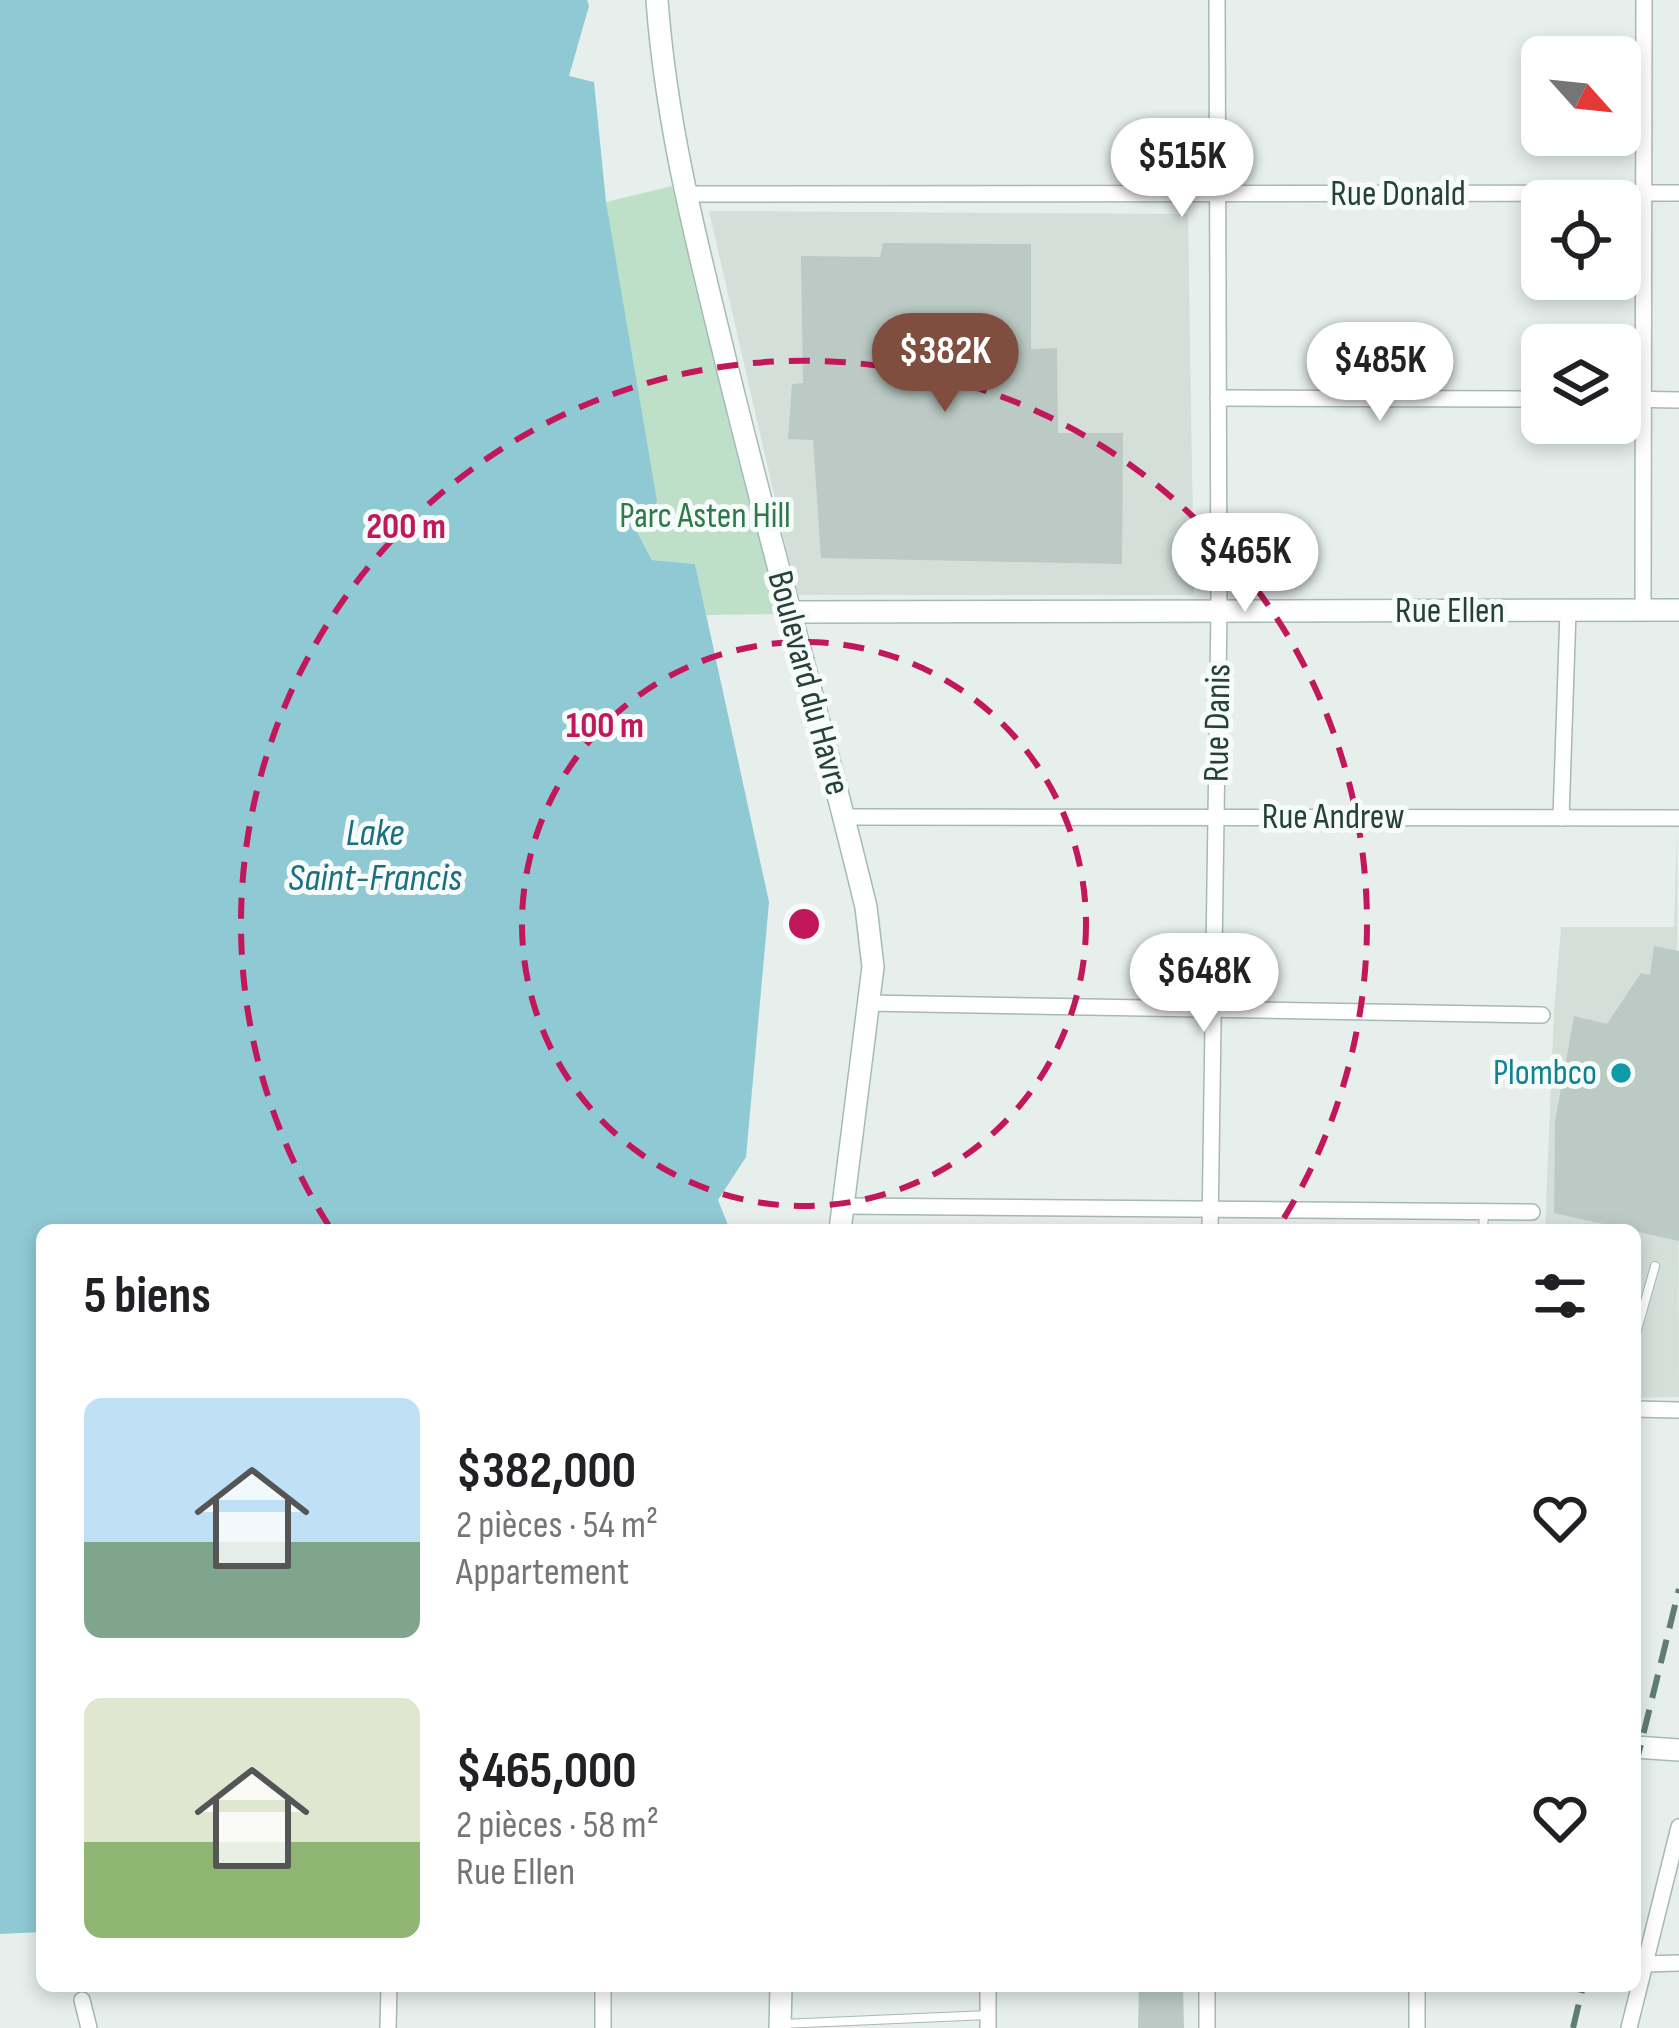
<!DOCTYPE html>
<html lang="fr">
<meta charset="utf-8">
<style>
:root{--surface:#fff;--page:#f2f2f2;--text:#202124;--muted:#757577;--accent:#7f4e3f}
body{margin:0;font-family:"Sofia Sans Condensed",sans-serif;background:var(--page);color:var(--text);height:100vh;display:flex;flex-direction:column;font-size:45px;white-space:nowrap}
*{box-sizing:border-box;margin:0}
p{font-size:39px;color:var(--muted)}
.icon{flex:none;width:66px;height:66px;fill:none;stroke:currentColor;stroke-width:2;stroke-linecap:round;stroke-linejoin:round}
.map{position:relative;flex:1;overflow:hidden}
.panel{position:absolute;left:36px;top:1224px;width:1605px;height:768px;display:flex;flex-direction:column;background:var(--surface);border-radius:18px;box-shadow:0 6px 18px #0003}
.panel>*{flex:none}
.needle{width:78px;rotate:117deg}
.buttons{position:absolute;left:1521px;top:36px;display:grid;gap:24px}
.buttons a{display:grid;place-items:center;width:120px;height:120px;border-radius:18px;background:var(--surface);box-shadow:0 6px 18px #0003;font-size:60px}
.price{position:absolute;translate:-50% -102px;padding:0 27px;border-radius:42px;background:#fff;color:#222;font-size:39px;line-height:78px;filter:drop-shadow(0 3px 6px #0008)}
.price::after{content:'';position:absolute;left:50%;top:72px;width:36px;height:27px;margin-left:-18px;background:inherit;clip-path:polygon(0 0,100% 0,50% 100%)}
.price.current{background:var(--accent);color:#fff}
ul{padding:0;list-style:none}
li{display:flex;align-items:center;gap:36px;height:300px;padding:0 48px}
li span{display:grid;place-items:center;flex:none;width:336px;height:240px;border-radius:18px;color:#555}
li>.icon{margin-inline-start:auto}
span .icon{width:144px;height:144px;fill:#fffc;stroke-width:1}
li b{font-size:51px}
h2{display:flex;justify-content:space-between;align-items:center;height:144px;padding:0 48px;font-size:51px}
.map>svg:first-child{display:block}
</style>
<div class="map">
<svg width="1679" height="2028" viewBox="0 0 1679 2028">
<rect width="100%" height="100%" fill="#e6efeb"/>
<g fill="#d4dfda">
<path d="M709,211L1188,214L1194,595H797Z"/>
<path d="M1677,831L1679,1397L1635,1398V1230H1545L1554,1011L1561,927H1674Z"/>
</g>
<path fill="#bfe0c8" d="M672,186L780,614L706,615L695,564L652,560L637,532L606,202Z"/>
<path fill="#8ec9d4" d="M0,0H587L589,6L569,76L594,82L606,202L657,501L637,532L652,560L695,564L769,902L746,1157L718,1200L730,1230H42V1932L0,1934Z"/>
<g fill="#bbcac4">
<path d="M883,243L1031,244V349L1057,348L1058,433H1123L1122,564L821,558L813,440L788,439L792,384L803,383L801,256L880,257Z"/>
<path d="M1654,946L1679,951V1241L1554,1213L1555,1122L1574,1016L1607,1024L1641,973L1650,975Z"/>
<path d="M1139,1986H1183L1184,2028H1138Z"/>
</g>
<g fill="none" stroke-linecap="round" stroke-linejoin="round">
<defs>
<g id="lane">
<path d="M1483,1230L1484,1213"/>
<path d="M1635,1337L1655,1266"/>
<path d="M781,2024L988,2015"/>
</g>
<g id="street">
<path d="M686,194L1679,193"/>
<path d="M1218,398L1542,399"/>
<path d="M1620,399L1679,400"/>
<path d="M1643,611L1644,0"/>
<path d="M844,817L1679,818"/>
<path d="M1561,818L1568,611"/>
<path d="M867,1003L1542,1015"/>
<path d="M843,1206L1532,1212"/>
<path d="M1210,1230L1219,611L1217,0"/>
<path d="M1635,1409L1677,1410"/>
<path d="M1646,1964L1679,1963"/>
<path d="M988,1986V2028"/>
<path d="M82,2000L89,2028"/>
<path d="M388,2028L389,1986"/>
<path d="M603,2028V1986"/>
<path d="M1207,2028V1986"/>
<path d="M1417,2028V1986"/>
<path d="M1629,2028L1679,1827"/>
</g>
<g id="secondary">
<path d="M657,0C666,122 694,232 723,350C768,536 821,721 866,907L873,967L840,1230"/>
<path d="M788,612L1679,610"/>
<path d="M1635,1747L1679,1750"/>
<path d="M780,2028L781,1986"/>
</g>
</defs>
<use href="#lane" stroke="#a8b8b2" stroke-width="10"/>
<use href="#street" stroke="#a8b8b2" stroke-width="18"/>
<use href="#secondary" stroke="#a4bbb3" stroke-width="24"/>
<use href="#lane" stroke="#fff" stroke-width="8"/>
<use href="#street" stroke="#fff" stroke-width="15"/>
<use href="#secondary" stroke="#fff" stroke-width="21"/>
<g stroke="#5f7d75" stroke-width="6" stroke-dasharray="24 12" stroke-linecap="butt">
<path d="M1635,1768L1679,1589"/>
<path d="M1573,2028L1583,1986"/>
</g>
</g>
<g fill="none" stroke="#c2185b" stroke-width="6" stroke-dasharray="21 15">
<circle cx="804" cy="924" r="282"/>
<path d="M329 1226A563 563 0 1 1 1279 1226"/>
</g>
<circle fill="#0f9aa8" stroke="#f7fbf9" stroke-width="4.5" cx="1621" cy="1073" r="12"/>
<g text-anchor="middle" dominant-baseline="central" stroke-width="10" stroke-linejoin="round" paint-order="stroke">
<g font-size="36" fill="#24423a" stroke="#f7fbf9">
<text x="1398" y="194">Rue Donald</text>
<text x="1450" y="611">Rue Ellen</text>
<text transform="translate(808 683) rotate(75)">Boulevard du Havre</text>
<text transform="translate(1218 723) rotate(-89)">Rue Danis</text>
<text x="1333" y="817">Rue Andrew</text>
</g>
<g font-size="36" fill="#2d7a4b" stroke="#f7fbf9">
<text x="705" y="516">Parc Asten Hill</text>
</g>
<g font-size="36" fill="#0d838f" stroke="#f7fbf9" text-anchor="end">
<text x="1597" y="1073">Plombco</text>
</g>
<g font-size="39" font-style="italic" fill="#1c6f80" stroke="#f7fbf9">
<text x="375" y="833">Lake<tspan x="375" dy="45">Saint-Francis</tspan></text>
</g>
</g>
<circle cx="804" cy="924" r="18" fill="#c2185b" stroke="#f7fbf9" stroke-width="6"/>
<g font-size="36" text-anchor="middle" font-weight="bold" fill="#c2185b" stroke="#f7fbf9" stroke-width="10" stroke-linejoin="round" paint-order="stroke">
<text x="406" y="538">200 m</text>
<text x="605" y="737">100 m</text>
</g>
</svg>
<div class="buttons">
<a><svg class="needle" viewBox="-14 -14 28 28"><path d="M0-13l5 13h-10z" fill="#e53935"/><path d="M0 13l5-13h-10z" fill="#757577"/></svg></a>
<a><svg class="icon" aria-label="locate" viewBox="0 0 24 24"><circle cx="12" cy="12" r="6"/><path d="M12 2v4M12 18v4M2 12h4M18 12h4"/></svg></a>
<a><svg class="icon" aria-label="layers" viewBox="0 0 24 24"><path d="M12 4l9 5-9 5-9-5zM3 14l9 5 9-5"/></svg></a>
</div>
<b class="price" style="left:1182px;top:220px">$515K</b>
<b class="price current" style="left:945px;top:415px">$382K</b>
<b class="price" style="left:1380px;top:424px">$485K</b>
<b class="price" style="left:1245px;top:615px">$465K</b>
<b class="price" style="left:1204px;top:1035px">$648K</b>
<section class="panel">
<h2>5 biens<svg class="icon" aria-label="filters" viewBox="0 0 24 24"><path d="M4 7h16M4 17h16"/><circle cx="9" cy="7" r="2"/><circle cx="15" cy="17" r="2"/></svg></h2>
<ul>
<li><span style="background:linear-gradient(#bfe0f5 60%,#7fa58c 0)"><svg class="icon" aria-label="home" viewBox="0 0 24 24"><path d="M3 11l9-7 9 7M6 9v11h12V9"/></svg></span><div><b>$382,000</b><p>2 pièces · 54 m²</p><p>Appartement</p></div><svg class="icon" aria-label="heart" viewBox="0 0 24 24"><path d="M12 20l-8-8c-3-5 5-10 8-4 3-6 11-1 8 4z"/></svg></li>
<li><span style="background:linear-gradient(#dfe7d0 60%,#8fb573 0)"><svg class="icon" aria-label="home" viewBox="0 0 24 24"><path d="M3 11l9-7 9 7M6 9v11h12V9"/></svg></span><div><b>$465,000</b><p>2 pièces · 58 m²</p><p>Rue Ellen</p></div><svg class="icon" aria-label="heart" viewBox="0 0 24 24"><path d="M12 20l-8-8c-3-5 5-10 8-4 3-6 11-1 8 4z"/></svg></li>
</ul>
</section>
</div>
